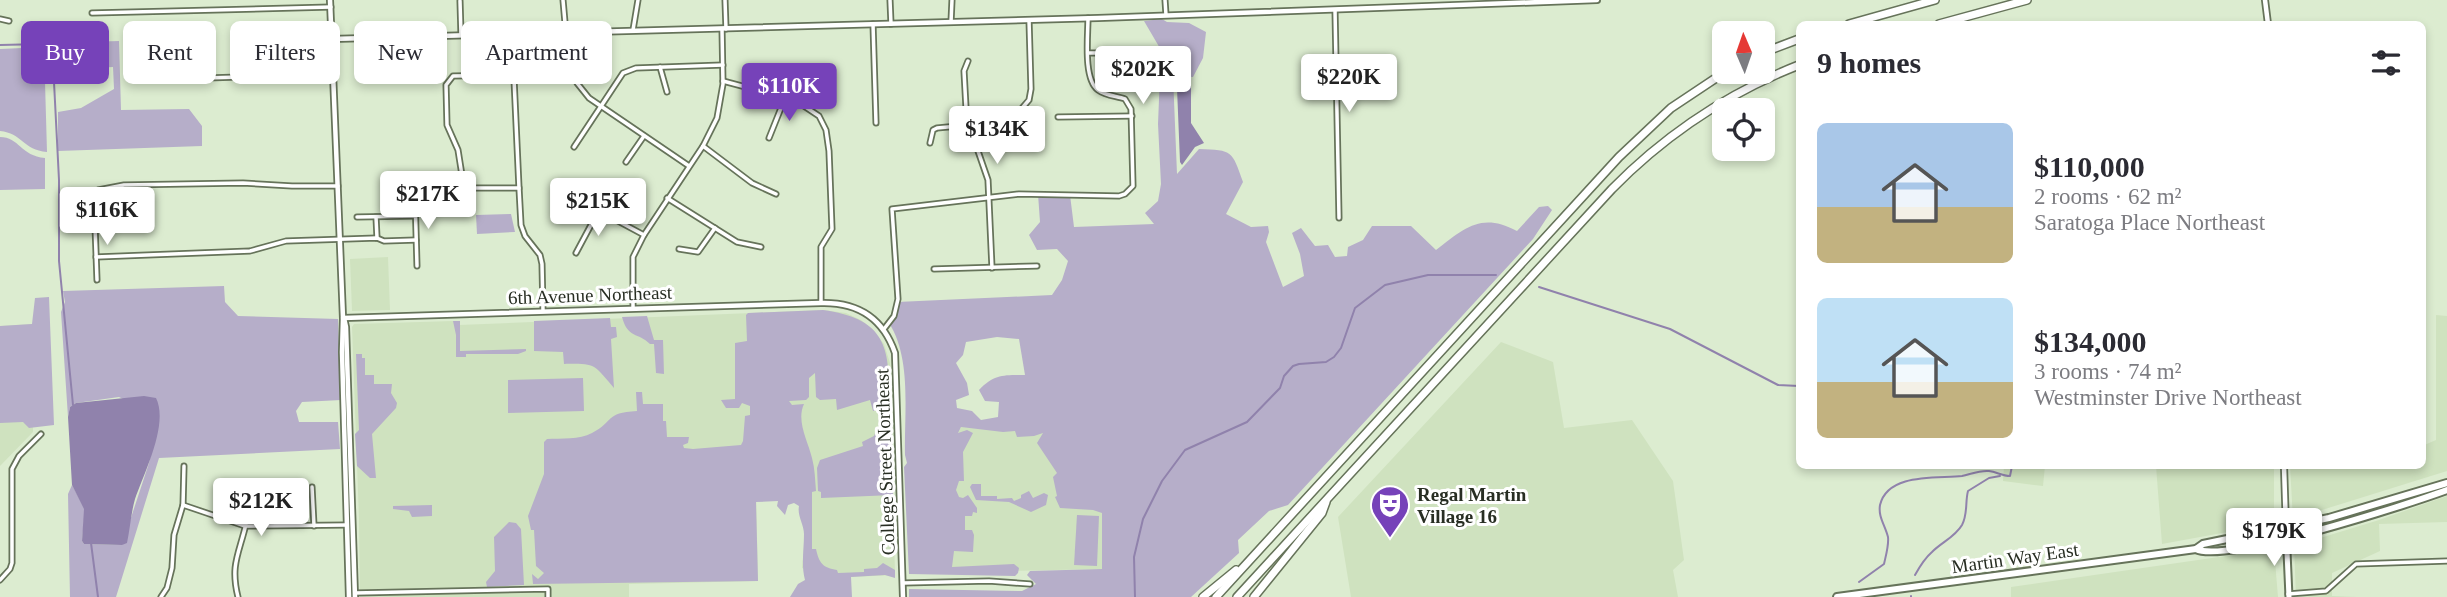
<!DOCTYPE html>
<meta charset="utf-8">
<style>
:root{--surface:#fff;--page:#f2f2f3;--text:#2b2b33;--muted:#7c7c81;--accent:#7642b9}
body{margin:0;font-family:Georgia,serif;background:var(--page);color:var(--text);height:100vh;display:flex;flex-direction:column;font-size:26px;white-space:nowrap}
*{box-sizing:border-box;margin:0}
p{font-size:23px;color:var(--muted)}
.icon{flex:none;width:38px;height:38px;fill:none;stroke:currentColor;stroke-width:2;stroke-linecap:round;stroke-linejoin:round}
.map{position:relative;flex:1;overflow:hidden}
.panel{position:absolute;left:1796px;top:21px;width:630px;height:448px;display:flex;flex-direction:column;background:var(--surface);border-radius:10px;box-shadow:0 4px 10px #0003}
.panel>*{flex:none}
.top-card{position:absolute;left:21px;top:21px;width:665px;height:63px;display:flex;gap:14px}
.needle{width:46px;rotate:358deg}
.tools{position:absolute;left:1712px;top:21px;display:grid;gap:14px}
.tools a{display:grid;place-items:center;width:63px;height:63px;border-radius:10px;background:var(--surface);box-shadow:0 4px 10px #0003;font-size:35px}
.price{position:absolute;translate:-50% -60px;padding:0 16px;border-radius:7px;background:#fff;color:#222;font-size:23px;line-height:46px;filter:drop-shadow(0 2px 4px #0008)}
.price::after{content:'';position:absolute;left:50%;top:42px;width:21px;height:16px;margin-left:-10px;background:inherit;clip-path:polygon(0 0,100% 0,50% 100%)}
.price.on{background:var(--accent);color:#fff}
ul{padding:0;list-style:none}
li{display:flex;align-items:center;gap:21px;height:175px;padding:0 21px}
li span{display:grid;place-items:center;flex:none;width:196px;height:140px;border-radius:10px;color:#555}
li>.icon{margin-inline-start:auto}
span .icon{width:84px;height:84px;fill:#fffc;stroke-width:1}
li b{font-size:30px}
h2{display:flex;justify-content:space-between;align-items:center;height:84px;padding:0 21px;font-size:30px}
.tag{padding:0 24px;border-radius:10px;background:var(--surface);box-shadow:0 4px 10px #0003;font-size:24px;line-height:63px}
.tag.on{background:var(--accent);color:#fff}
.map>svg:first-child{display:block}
</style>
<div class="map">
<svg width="2447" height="597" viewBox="0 0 2447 597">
<rect width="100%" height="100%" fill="#dcecd0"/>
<g fill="#cfe2bf">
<path d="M388,257L390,310L352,311L350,259Z"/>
<path d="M823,310L846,313L861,320L873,330L884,344L890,363L895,575L827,578L802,568L804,548V492L756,493L758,581L629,584V597H360L359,519L352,327L354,324L453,321L459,325Z"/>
<path d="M2436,315L2447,316V471L2293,519L2290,466H2422V446L2436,440Z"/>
<path d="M32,324L33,432L0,466V326Z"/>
<path d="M1501,342L1553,362L1564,428L1632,420L1673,481L1684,560L1673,570L1678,597H1351L1338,517Z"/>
<path d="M961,427L1105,434L1103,569L910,573L947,455Z"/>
<path d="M2004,466H2045L2043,486L2003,481Z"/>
<path d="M2156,466H2274V521L2271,524L2162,544Z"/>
<path d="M2447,496V522L2379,524L2380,551L2332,573V596L2357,597H2296L2294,546L2379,520Z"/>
<path d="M2274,549L2278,597H2011V587Z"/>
</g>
<g fill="#b6aec9" fill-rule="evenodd">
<path d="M1162,19L1167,22L1189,23L1206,32L1203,58L1193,77L1173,76L1177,174L1199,149C1233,150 1232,151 1243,182L1226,214L1251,227L1268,226L1269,232L1266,242L1283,287L1304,276L1300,254L1292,233L1301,228L1315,246L1328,245L1335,257L1347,256L1348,247L1363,240L1372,226H1411L1436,250C1465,228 1481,212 1517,231L1539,207L1548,206L1552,210L1533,239L1288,505L1269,511L1238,540L1239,553L1191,597H909V589L1022,591L1036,584L1027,575L1030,571L1102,569V513L1093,510L1060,508L1055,497L1057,496L1053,477L1057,473L1037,443L1043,433L1034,436L1017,437L1015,431L1003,432L961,427L958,433L967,430L973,433L963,452L964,481H959L956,490L959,497L963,498L968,495L977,508V513L973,512L972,516H965V530H972L974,535L973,552L954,551L952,567L1014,564L1019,568L1018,573L1015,576L909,574L904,467L907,463L905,455C904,413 912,359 889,323L894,316L897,302L1052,295L1062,280L1068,261L1057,249L1037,250L1029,235L1040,222L1038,194L1070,195L1074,227L1154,224L1145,213L1158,201L1161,184L1158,124L1161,50L1144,21ZM997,337L1019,339L1025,375C1004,375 994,374 979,390L985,401L999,402L998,417L981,420L972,411L957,408L956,400L969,395L967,383L956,363L963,355L966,342Z"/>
<path d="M119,41L121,110L189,109L202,126V146L58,151V112L81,108L114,89L113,67L57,70L55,43Z"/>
<path d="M44,47L47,152C23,150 22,133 0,131V49Z"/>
<path d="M0,137C19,137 21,156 45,158V189L0,190Z"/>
<path d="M511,214L515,232L477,234L476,215Z"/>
<path d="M224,286L225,302L238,316L338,319L341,400L302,402L296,411L299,422H338L340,449L159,458L116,597H70L68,494L72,485L85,509L82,541L84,544L122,545L149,463L159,416L119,397L76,403L70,407L68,417L61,312L65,302L63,291Z"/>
<path d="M49,297L54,425L29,428L23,422L0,423V326L32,324L35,298Z"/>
<path d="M823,310C889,319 890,350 889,409L881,413L879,409L873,411L870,400L837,410L836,399L820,400L816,397L815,373L809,378V397L806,400L789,401L792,405L804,404C796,421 808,441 812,458C815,469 815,480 816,491L812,492V549H816C819,563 823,568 837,570L838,573L864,572V569L877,568L883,563L895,570V578L885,575L851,577L852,597H790L798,584L805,580C801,565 804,549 804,534C804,524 797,516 799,506L794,503L788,505L785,515L777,506L778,501L756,502L758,581L533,584L532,574L538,579L544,573L536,566L534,530H531L528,516L544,474V442L547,439C562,438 579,440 592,433C615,421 604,413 637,411L636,392H642L643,404H663V421H666L667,437H689L688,443L683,445L684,448L693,449L741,445L743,441L745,416L750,415V406L742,403L739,408H726L721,400L735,399V343L747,341L746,315L748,313Z"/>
<path d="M647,316L654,340H663L664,374L656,373L654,344H650C638,332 628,339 622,317Z"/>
<path d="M610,318L611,327H616L617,337L611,339L614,388C594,365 597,363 564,364L563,352L534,351V321Z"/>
<path d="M453,321H460V351L526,349V351L518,354H466V357H456V335Z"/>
<path d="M356,354H362V358H365V375H374V384H392L391,393L397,403L396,408L372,434L376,478H370L357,466L355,434L359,430Z"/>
<path d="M583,378L584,411L508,413V380Z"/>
<path d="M876,431H892L893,495L821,498V492L818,491L817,468L820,460L863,446L862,442L874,436Z"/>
<path d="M972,484H981V496H997V499L1012,498L1014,501L1021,498V495L1029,491L1033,498L1044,493L1048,495L1046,505L1031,512L1009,502L976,500L970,487Z"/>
<path d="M432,505V516L412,517L409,511L393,509V506Z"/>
<path d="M1077,515L1099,516L1097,566L1074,565Z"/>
<path d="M509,522L516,523L521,529L524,585L487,587L486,582L495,571L494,537Z"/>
</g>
<g fill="#9082ac">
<path d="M1181,81L1191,82V123L1204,143L1195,147L1182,165L1180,162L1177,88Z"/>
<path d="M144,396L156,398C169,424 144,473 135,499C131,513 130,529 127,543L122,545L84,544L82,541L84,509L72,485L68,417L70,407L76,403Z"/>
</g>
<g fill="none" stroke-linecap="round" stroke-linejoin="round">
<g stroke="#9082ac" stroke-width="2">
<path d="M52,43L59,180V261L73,405"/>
<path d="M0,45L43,44"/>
<path d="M1539,287L1670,329L1778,385L1799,386"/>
<path d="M91,543L98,597"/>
<path d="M1915,575C1920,566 1925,558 1932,552C1942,542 1955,537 1962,525C1968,514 1965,502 1968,491L1989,478L2000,476"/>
<path d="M1859,582L1884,564C1886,555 1889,545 1888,537C1885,525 1878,517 1880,505C1888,472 1939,479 1962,476C1971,474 1980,470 1989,471C1997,472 2002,476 2010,476L2012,466"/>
<path d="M1911,596V597"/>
<path d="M1135,597L1134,557L1143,519L1162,481L1185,450L1247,422L1280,388L1284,376L1293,366L1299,364L1326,362L1334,357L1341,348L1355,308L1385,285L1428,275H1496"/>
</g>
<defs>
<g id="minor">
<path d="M563,0L566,34"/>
<path d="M725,0L726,29"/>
<path d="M890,0L891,24"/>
<path d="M1165,0L1166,15"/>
<path d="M460,1L461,35"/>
<path d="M1335,10L1339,218"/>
<path d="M92,13L331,7"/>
<path d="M0,19L9,21"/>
<path d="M951,22L952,0"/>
<path d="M873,24L876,123"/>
<path d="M633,30L638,0"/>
<path d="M512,35L519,188H464L458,150L447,125L446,85L453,76L513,75"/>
<path d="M371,38L372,59L376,70L397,71"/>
<path d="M1088,53H1118L1124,57"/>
<path d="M968,61L964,71L966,108L969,125L988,180L992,268"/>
<path d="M571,67L577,83L589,98L689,166"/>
<path d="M660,67L667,92"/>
<path d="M173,79L333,74"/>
<path d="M723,81L795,100L819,116L826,130L829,151L832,229L821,247V303"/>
<path d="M1058,117L1132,116"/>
<path d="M1021,128L1017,114L1029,100L1031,89L1029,20"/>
<path d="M769,138L785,98"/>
<path d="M930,143L933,130L937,128L969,125"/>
<path d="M703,146L752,183L776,194"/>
<path d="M574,147L623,73L636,68L723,65"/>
<path d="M626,162L644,136"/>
<path d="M519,188L521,225L525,236L540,255L542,264L543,311"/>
<path d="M415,196L417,266"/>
<path d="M575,198L644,235"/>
<path d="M667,198L737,242L761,247"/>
<path d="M357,217L415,216"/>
<path d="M376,217L377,238"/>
<path d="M679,249L698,252L715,228"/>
<path d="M576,253L599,210"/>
<path d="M96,257L250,251L286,241L377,238L384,241L416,240"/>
<path d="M934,269L1037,266"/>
<path d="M97,280L94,198L98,190L124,185L243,183L292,186H338"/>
<path d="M633,308V257L644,235L703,146L717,118L723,84L722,29"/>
<path d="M884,329L894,316L898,299L892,209L1019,194L1119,196L1125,194L1133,186L1131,109L1125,99C1117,96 1106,96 1098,90C1083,79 1088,36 1088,18"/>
<path d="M312,487L314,526"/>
<path d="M183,505L245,526L347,525"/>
<path d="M0,580L10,569L12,563V469L19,456L41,434"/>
<path d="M903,583L989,581L1030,584"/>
<path d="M355,593L548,589V597"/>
<path d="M2288,594L2326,591L2356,564L2447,561"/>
<path d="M161,597L167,588L172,568L174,535L183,505L184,466"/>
<path d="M238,597C230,565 239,554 246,524C248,513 246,501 245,490"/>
</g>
<g id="tertiary">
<path d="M330,0L343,318L342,352L349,597"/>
<path d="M2265,0L2268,24"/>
<path d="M332,39L1098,18L1597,0"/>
<path d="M343,318L821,303C858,302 883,318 895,353L903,597"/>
<path d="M344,318L346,327L355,597"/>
<path d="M2284,466L2286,528"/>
</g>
<path id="secondary" d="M2286,529L2289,597"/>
<g id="primary">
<path d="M2196,549C2225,564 2409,504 2447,490"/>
<path d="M1837,597L2196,549L2203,544L2329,518L2447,483"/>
</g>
<g id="motorway">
<path d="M1849,24L1935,0"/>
<path d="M1939,24L2027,0"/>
<path d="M1762,53L1799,39"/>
<path d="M1203,597L1236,570"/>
<path d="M1216,597L1619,157L1671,108L1725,72"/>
<path d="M1237,597L1612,189C1666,134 1728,93 1799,65"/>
<path d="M1254,597L1322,513L1326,502"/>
</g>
</defs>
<use href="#minor" stroke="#66735a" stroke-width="7"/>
<use href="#tertiary" stroke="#66735a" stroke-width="8"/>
<use href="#secondary" stroke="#66735a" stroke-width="9"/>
<use href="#primary" stroke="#66735a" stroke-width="10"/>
<use href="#motorway" stroke="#66735a" stroke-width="10"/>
<use href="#minor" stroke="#fff" stroke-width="3.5"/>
<use href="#tertiary" stroke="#fff" stroke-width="4.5"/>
<use href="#secondary" stroke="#fff" stroke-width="5"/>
<use href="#primary" stroke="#fff" stroke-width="6"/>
<use href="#motorway" stroke="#fff" stroke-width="7"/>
</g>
<defs>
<symbol id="theatre-pin" viewBox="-11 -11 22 30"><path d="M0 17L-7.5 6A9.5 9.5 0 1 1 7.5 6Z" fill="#7642b9" stroke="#fff"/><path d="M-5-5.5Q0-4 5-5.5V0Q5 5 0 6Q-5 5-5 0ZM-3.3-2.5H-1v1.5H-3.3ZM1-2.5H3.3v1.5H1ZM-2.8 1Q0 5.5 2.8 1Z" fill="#fff"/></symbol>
</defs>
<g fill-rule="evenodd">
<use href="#theatre-pin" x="1368" y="483" width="44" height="60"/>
</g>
<g text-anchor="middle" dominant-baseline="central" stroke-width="6" stroke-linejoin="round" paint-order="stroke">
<g font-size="19" fill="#282e23" stroke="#fff">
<text transform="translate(590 295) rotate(-2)">6th Avenue Northeast</text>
<text transform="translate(885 462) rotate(-92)">College Street Northeast</text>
<text transform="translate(2015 558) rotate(-8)">Martin Way East</text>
</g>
<g font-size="19" font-weight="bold" fill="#282e23" stroke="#fff" text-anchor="start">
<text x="1417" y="494">Regal Martin<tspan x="1417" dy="22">Village 16</tspan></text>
</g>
</g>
</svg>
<div class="tools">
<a><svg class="needle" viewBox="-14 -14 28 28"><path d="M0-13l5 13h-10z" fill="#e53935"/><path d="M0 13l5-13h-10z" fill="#7c7c81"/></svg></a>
<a><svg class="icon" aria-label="locate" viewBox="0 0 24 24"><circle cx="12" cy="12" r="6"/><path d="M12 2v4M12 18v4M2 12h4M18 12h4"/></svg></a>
</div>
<b class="price" style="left:1143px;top:106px">$202K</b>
<b class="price" style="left:1349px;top:114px">$220K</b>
<b class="price on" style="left:789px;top:123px">$110K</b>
<b class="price" style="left:997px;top:166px">$134K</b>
<b class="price" style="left:428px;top:231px">$217K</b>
<b class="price" style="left:598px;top:238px">$215K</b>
<b class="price" style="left:107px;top:247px">$116K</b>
<b class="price" style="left:261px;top:538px">$212K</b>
<b class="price" style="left:2274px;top:568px">$179K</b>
<div class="top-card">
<a class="tag on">Buy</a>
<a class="tag">Rent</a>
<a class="tag">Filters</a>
<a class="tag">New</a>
<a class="tag">Apartment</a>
</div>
<section class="panel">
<h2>9 homes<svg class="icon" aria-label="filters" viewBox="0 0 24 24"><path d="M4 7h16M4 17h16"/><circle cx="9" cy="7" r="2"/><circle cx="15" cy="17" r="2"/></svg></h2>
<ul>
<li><span style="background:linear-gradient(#a9c7e8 60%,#c2b280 0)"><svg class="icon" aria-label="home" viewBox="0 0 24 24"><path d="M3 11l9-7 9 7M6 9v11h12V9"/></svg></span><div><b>$110,000</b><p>2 rooms · 62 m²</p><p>Saratoga Place Northeast</p></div></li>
<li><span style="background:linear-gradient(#bfe0f5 60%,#c2b280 0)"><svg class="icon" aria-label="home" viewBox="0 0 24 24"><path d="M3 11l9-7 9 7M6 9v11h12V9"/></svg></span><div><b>$134,000</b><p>3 rooms · 74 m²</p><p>Westminster Drive Northeast</p></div></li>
</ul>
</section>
</div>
